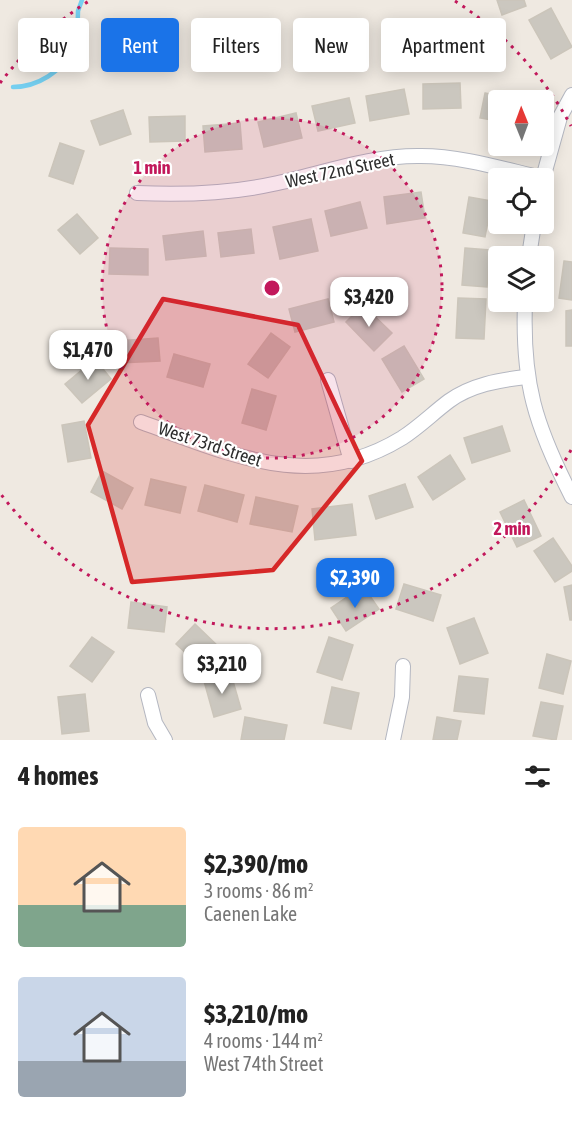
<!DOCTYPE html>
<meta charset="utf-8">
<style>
:root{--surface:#fff;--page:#f2f2f2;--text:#222;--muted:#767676;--accent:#1a73e8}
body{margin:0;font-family:"Asap Condensed",sans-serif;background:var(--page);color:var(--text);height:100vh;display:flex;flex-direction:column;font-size:22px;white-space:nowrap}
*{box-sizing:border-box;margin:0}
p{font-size:20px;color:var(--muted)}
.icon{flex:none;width:33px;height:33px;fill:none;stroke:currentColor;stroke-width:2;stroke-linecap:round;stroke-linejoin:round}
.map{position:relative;height:740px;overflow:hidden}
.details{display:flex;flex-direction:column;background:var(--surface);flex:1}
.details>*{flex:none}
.hud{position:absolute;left:18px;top:18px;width:537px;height:54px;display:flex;gap:12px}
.needle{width:39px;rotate:359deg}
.tools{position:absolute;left:488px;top:90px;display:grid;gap:12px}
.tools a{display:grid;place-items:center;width:66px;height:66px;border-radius:6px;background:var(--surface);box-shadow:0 3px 15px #0003;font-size:30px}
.price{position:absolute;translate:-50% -51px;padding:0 14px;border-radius:12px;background:#fff;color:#222;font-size:20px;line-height:39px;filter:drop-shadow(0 2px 3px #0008)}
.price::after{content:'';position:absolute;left:50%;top:36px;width:18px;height:14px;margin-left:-9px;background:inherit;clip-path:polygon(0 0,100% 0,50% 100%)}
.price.selected{background:var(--accent);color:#fff}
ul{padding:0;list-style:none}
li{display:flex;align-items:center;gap:18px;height:150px;padding:0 18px}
li span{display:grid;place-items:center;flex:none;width:168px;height:120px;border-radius:6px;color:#555}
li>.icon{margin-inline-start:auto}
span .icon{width:72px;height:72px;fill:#fffc;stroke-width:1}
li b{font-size:26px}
h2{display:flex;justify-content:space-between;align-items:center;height:72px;padding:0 18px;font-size:26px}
.chip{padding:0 21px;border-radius:6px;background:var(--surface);box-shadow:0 3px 15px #0003;font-size:21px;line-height:54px}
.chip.selected{background:var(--accent);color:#fff}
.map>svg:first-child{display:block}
</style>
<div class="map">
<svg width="572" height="740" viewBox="0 0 572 740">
<rect width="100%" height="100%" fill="#efe9e1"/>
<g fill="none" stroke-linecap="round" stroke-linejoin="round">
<path stroke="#75cff0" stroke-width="4.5" d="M13,87C40,87 58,71 77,51L78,11L82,0"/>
</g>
<g fill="#cbc7bf" stroke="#cbc5ba" stroke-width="1.5">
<path d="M497,0H524L526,6L502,15Z"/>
<path d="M551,8L572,47L551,59L529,20Z"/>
<path d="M460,83L461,108L423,109V84Z"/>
<path d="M404,89L409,114L370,121L366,96Z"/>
<path d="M485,93L519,99V100H498V121L480,118Z"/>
<path d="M349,98L355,123L318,131L312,106Z"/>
<path d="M123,110L131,134L100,145L91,121Z"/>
<path d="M296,113L302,138L264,147L258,122Z"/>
<path d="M185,116V141L150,142L149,117Z"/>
<path d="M240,123L242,149L205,152L203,126Z"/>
<path d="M60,143L84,151L73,184L49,176Z"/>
<path d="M421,192L425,218L387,224L384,197Z"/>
<path d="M469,197L492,201L485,237L463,233Z"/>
<path d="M360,202L367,228L331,236L325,211Z"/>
<path d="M77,214L98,238L80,254L58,230Z"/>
<path d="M311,219L318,251L280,259L273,227Z"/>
<path d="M251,229L254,253L221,257L218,233Z"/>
<path d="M203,231L206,256L166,260L163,236Z"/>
<path d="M110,248L148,249V275L109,274Z"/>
<path d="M465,248L490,250L487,287L462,285Z"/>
<path d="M564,261L572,262V300L559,298Z"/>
<path d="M458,298L486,299L484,339L456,338Z"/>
<path d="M328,299L334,322L295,332L289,309Z"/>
<path d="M363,305L392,333L374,351L346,322Z"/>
<path d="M572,310V346H566V311Z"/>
<path d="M271,333L290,347L268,378L248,364Z"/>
<path d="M158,338L160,361L119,363L117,341Z"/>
<path d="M404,346L424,379L402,392L382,359Z"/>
<path d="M174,354L210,364L203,387L167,377Z"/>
<path d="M95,359L111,379L82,403L65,384Z"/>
<path d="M252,389L276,396L266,430L242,423Z"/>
<path d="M84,421L91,458L68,462L62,425Z"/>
<path d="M502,426L510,451L472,463L464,438Z"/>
<path d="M450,455L465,479L433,500L418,477Z"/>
<path d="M102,471L133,488L122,509L91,492Z"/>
<path d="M151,479L186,487L180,513L145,505Z"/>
<path d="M405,484L413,507L376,519L369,496Z"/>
<path d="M205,485L244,495L237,522L198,511Z"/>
<path d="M256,497L298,506L292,532L250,524Z"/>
<path d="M524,500L541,536L517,547L500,512Z"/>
<path d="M352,504L356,535L315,540L312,509Z"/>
<path d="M553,538L572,566V571L555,582L534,551Z"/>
<path d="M404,584L441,595L433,621L396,609Z"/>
<path d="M572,585V620H570L564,587Z"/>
<path d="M363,586L379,609L346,631L331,608Z"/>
<path d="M131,602L167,607L164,632L128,628Z"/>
<path d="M474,618L488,653L460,664L447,628Z"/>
<path d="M195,624L221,649L203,669L176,644Z"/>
<path d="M92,637L114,652L92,682L70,666Z"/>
<path d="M329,637L353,645L342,680L317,672Z"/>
<path d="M547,654L571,661L563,694L539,688Z"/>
<path d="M231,674L241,709L214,717L204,681Z"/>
<path d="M459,676L488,679L484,714L454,711Z"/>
<path d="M332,687L359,693L351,729L324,723Z"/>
<path d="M85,694L89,731L62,734L58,697Z"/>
<path d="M541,702L563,706L556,740L533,736Z"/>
<path d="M245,717L287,725L284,740H241Z"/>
<path d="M437,717L461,721L457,740H433Z"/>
</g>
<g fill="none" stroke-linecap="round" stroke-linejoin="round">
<defs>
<g id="street">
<path d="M543,178L560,117L572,95"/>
<path d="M137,193C183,195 228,194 273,184C321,174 371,155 421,156C462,156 503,169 542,178"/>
<path d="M529,256L534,224"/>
<path d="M525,302C522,383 535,425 572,497"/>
<path d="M328,380L351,461"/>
<path d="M141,422C231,454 311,494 402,438C419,427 433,413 449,401C471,385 499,380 526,377"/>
<path d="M148,695L155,723L165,740"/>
<path d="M393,740L402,697L403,666"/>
</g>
</defs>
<use href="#street" stroke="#b4b7c1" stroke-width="16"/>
<use href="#street" stroke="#fff" stroke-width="14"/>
</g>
<path fill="#d62828" fill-opacity="0.2" stroke="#d62828" stroke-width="4.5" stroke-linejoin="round" d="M163,299L298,325L362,461L273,570L132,582L88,425Z"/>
<circle cx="272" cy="288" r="170" fill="#c2185b" fill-opacity=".12"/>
<g fill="none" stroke="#c2185b" stroke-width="3" stroke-dasharray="3 6">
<circle cx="272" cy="288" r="170"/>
<path d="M571 450A340 340 0 0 1 0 493M0 83A340 340 0 0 1 89 1M455 1A340 340 0 0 1 571 126"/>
</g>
<g text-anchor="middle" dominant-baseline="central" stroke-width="4.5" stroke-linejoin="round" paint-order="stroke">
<g font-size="18" fill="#2e2e2e" stroke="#fff">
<text transform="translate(340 170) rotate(-12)">West 72nd Street</text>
<text transform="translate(210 444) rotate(18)">West 73rd Street</text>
</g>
</g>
<circle cx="272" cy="288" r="9" fill="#c2185b" stroke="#fff" stroke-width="3"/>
<g font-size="18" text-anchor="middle" font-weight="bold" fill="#c2185b" stroke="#fff" stroke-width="4.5" stroke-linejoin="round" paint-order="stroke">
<text x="152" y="174">1 min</text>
<text x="512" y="535">2 min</text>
</g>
</svg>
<div class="tools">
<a><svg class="needle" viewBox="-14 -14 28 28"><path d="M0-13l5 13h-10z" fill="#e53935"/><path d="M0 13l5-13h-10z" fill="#767676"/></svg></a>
<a><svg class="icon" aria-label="locate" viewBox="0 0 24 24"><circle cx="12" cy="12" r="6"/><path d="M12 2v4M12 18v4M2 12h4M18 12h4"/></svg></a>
<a><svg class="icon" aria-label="layers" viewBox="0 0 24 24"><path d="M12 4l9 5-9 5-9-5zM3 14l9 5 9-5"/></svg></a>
</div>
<b class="price" style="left:369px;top:328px">$3,420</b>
<b class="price" style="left:88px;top:381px">$1,470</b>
<b class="price selected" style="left:355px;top:609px">$2,390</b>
<b class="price" style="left:222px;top:695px">$3,210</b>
<div class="hud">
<a class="chip">Buy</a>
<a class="chip selected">Rent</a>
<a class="chip">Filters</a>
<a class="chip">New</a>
<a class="chip">Apartment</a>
</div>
</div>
<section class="details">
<h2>4 homes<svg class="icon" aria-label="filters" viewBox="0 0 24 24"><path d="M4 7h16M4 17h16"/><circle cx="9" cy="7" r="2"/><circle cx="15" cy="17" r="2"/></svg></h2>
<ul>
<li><span style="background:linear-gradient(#ffd9b3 65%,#7fa58c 0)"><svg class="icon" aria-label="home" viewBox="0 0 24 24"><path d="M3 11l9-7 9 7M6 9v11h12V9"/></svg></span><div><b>$2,390/mo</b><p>3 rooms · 86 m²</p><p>Caenen Lake</p></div></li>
<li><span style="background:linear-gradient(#c9d6e8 70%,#9aa5b1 0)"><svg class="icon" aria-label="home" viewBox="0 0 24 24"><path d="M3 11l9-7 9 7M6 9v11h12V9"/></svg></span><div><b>$3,210/mo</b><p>4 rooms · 144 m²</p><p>West 74th Street</p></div></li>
</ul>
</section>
